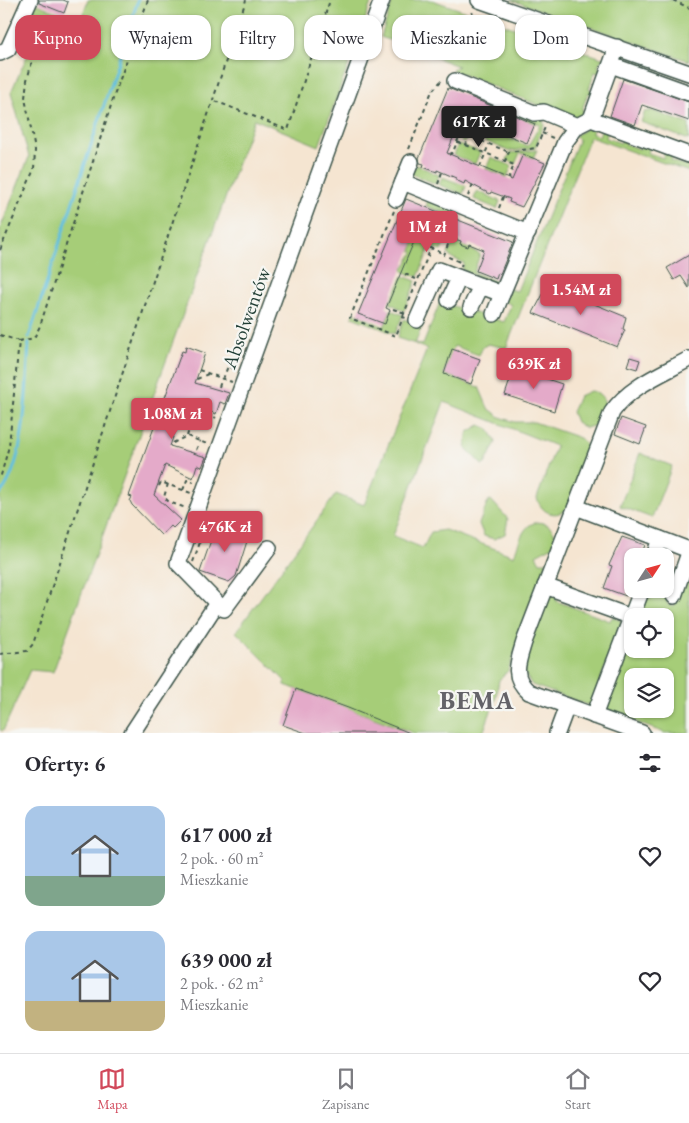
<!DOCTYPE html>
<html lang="pl">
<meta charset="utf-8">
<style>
:root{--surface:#fff;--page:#f7f7f7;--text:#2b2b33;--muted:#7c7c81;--line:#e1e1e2;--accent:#d1495b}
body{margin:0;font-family:"EB Garamond",serif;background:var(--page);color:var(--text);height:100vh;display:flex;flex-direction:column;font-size:19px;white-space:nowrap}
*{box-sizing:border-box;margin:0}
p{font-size:16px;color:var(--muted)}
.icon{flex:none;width:28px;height:28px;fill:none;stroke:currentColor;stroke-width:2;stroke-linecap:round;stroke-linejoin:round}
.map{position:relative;height:733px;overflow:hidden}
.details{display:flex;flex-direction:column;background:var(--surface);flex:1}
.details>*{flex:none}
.guide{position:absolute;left:15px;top:15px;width:660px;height:45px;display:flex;gap:10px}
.needle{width:32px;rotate:54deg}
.fabs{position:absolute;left:624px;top:548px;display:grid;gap:10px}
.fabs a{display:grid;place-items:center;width:50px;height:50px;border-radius:10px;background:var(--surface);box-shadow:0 1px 4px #0004;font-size:25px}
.price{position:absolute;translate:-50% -42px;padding:0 11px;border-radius:5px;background:var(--accent);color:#fff;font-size:16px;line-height:32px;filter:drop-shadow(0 1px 2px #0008)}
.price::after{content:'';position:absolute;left:50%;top:30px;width:15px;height:11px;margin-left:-8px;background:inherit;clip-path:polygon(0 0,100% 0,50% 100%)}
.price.active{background:#222;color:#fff}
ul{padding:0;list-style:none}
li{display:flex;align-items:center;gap:15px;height:125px;padding:0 25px}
li span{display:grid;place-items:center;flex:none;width:140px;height:100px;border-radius:15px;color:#555}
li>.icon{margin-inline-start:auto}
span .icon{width:60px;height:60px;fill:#fffc;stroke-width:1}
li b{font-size:21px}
h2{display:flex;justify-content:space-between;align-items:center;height:60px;padding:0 25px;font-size:21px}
.pill{padding:0 18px;border-radius:15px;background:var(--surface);box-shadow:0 1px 4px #0004;font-size:18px;line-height:45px}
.pill.active{background:var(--accent);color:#fff}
.menu{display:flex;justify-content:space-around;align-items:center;height:70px;border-top:1px solid var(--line);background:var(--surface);font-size:14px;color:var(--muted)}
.menu a{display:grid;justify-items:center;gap:2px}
.menu .active{color:var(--accent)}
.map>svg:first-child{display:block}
</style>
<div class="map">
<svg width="689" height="733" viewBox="0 0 689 733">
<rect width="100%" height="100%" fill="#f6f6f2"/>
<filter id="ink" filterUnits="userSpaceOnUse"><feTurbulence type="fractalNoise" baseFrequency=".02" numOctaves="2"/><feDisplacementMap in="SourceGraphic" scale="10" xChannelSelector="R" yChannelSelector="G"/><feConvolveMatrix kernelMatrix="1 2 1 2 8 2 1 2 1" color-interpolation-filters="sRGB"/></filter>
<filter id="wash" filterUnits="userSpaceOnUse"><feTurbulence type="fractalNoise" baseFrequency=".0096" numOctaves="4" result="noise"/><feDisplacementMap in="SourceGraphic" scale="20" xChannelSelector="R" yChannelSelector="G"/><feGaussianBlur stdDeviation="1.12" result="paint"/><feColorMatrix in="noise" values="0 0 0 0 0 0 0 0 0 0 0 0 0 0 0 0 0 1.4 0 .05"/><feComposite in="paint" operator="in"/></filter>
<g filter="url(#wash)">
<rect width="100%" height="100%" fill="#f5e5d1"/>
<g fill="#a6cd78" stroke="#628556" fill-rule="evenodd">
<path d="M88,0H372L319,146L254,119L53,672L30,670L3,731L0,730V229L29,157L11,92L34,41L22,34L35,3L80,22Z"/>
<path d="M393,0H432L608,60V62L601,60L598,67L605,70L604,75L595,72L589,89L598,92L596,96L588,93L582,110L588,113L573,119L452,70L458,66L381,37Z"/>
<path d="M511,0H689V61Z"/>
<path d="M515,109L543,120L544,124L535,148L509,151L468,134L464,143L462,142L461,140L468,121L528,146L540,125L513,114Z"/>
<path d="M650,110L689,124V140L641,122L645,111L649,112Z"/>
<path d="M588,127L593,128L592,133L599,136L602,128L608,130L606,138L621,143L623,135L627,137L625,144L640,149L642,142L650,145L648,153L663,158L665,150L674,153L671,161L689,167V172L590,137L506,348L488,344L483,347L479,355L454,346L444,374L479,387L488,408L500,417L515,422H534L580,438C598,451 575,489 569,506C558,520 541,514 537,498L556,446L444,402L393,536L423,548L431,532L445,530L514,556C519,543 524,518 543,523C549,525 552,528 555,534L553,546L536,555L540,562H547L508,671L499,680L496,697L483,733H414L285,685V681L236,632L336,494L364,505L427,349L416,345V343L423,345L440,302L504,322L511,305L504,301L509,289L517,291L579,139L575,136Z"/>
<path d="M461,145L480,152L475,164L454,156L457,146Z"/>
<path d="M537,150L533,158L520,153L515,164L507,160L510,153Z"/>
<path d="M491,157L512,166L507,177L486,169Z"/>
<path d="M417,165L439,175L436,184L409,173Z"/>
<path d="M442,177L466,186L463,194L439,185Z"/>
<path d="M477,191L500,201L497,209L474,199Z"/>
<path d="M429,198L457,210L454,217L426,206Z"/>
<path d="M424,231L446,239L441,251L430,247L418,277L404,272L403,269L413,253L411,250L416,238L420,240Z"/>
<path d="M454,242L480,254L474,272L495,281L502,271L505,272L498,285L462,270L464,263L450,257L448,253Z"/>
<path d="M403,276L416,281L404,311L390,303Z"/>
<path d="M391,310L403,315L395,334L352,317L354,313L384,327Z"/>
<path d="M404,319L422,326L415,344L397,338Z"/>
<path d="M590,391C609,393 608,413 598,425L585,428L576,422L572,412L579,396Z"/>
<path d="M480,425L489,429L496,442L485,464L482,465L465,447L468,432Z"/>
<path d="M640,453L672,466L652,518L620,506Z"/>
<path d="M491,500L508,519L505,534L494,539L484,536L479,524L488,501Z"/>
<path d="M689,568V733H665L605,711L604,707L632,627V649H665V616H637L645,597L651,599L655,589H662L660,594L668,598L667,604L674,607ZM632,676H665V709H632Z"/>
<path d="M549,595H558L556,601L610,621L612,617L620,620L621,623L591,706L532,685L524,673L523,662Z"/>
</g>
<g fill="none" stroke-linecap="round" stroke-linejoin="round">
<g stroke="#61bfdf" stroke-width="3">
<path d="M29,337L138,0"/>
<path d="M0,494C27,462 26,385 29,343"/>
</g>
</g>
<g id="blocks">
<g fill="#e4aac9">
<path d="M39,0H63L68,2L64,13L39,3Z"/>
<path d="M623,79L689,102V121L642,105L635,125L610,116Z"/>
<path d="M448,88L535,124L527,143L505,134L506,132L487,125L486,127L478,123L479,121L462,116L447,153L512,180L523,154L545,163L522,207L509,202L510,199L491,192L490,194L465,181L464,184L456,180V178L437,170V172L423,167L424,164L420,163L419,158Z"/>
<path d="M406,199L513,242L500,274L498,273L496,279L476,271L484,250L469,244L468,247L460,244L461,241L434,233L435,231L421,225L386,308L390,310L385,324L358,314Z"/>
<path d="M689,255V288L681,276L674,280L667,268Z"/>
<path d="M548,285L626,317L623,329L625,330L617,347L533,313Z"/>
<path d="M186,346L205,353L195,383L229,393L225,404L220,402L216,414L188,402L181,421L179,420L170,446L206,457L202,467L197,465L193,478L165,465L154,495L181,520L173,528L171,526L161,535L132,505L130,501L132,497L129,496L182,351L185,352Z"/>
<path d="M452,349L480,359L471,384L444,374Z"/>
<path d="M630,357L640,360L637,369L627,366Z"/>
<path d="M514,368L562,384L554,411L505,395Z"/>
<path d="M621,418L646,427L640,444L615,434Z"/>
<path d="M217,523L242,532L248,538L236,576L229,582L200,572Z"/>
<path d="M622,537L645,545L641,556H632V578L626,596L604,588L612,566L609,565Z"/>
<path d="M296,689L348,708L410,733H306L283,725Z"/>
</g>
</g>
</g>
<g filter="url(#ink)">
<use href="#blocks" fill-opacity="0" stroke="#3f564c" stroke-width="1"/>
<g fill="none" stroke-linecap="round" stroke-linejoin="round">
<defs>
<g id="minor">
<path d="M479,0L689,73"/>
<path d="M0,53L8,49L30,0"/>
<path d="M611,65L689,93"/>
<path d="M455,81L534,113L544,112L577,126"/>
<path d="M591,119L689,155"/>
<path d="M403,182L528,233"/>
<path d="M396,199L411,162"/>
<path d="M449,300L459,278"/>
<path d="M471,307L481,286"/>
<path d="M494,314L502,294"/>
<path d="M417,320L439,270L502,294L565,142L577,126L591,119L617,47"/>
<path d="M576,507L689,550"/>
<path d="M654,556L660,539"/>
<path d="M545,586L631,617"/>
<path d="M674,596L689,553"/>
<path d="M224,609L269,548"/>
<path d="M594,716L642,589"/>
<path d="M132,733L217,603L178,563L382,0"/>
<path d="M557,733L567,706"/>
<path d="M642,733L529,692C511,677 518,662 524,642L612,412C630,386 662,374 689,359"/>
</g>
</defs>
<use href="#minor" stroke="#3f564c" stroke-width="18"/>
<g stroke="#3f564c" stroke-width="2" stroke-dasharray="4 4" stroke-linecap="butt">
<path d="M673,0L689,8"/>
<path d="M450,59L473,12"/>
<path d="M215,101L288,130L330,0"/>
<path d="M542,133L553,138"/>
<path d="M457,142L467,117"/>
<path d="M466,145L505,161"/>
<path d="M409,149L432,91L442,80"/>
<path d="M449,155L453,152L457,142L466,145L469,136L509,152"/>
<path d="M480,167L489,144"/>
<path d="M510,179L509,177L514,165L505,161L509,152L536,148L546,125"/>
<path d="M438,184L442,172"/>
<path d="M468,196L473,184"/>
<path d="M499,208L503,197"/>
<path d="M394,211L350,318L396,336L403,317L406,318"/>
<path d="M451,237L444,255L462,263L461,266"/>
<path d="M0,250L34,169L35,150L25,98L27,80L39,37L37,16"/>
<path d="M405,274L418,280"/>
<path d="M393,309L405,313"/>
<path d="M403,316L431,248L444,254"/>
<path d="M0,335L19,341L9,446L0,479"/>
<path d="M19,341L34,338L40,326L114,96L148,0"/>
<path d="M199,370L232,382"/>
<path d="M197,379L208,374"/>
<path d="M223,379L228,366L234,369"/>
<path d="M219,387L222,378"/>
<path d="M182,423L189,426"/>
<path d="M206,426L211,415L216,418"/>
<path d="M187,436L192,420L213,428"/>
<path d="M173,443L187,436L207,444"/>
<path d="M196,450L200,441"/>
<path d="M168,484L164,497L169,502L186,508"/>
<path d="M159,486L161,482L191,493"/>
<path d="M183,490L187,480L194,482"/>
<path d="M193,562L208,520"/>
<path d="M0,654L27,651L33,644L246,0"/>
</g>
<use href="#minor" stroke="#fff" stroke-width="15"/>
</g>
</g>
<g text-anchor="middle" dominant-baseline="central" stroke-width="4.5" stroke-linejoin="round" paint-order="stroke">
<g font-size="20" fill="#1f3d34" stroke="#f6f6f2">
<text transform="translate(246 318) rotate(-70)">Absolwentów</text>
</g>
<g font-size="25" font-weight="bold" letter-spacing="1" fill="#646368" stroke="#f6f6f2">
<text x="477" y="700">BEMA</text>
</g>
</g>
</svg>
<div class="fabs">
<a><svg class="needle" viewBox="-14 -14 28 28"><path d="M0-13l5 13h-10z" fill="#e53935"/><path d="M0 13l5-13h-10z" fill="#7c7c81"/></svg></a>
<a><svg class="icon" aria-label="locate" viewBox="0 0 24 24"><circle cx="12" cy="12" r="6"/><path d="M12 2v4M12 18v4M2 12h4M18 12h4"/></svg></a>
<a><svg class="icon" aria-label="layers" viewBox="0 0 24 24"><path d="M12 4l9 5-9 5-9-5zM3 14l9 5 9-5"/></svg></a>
</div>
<b class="price active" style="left:479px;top:148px">617K zł</b>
<b class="price" style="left:427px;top:253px">1M zł</b>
<b class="price" style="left:581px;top:316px">1.54M zł</b>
<b class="price" style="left:534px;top:390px">639K zł</b>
<b class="price" style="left:172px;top:440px">1.08M zł</b>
<b class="price" style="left:225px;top:553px">476K zł</b>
<div class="guide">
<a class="pill active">Kupno</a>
<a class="pill">Wynajem</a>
<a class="pill">Filtry</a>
<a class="pill">Nowe</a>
<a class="pill">Mieszkanie</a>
<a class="pill">Dom</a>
</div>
</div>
<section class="details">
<h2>Oferty: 6<svg class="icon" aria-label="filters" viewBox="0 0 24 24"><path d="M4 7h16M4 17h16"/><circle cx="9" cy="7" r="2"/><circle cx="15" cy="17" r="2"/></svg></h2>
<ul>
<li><span style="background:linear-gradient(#a9c7e8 70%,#7fa58c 0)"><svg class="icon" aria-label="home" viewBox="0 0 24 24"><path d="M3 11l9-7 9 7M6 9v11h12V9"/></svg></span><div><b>617 000 zł</b><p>2 pok. · 60 m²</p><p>Mieszkanie</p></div><svg class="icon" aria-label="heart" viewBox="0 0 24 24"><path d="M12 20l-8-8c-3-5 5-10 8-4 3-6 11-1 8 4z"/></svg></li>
<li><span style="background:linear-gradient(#a9c7e8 70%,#c2b280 0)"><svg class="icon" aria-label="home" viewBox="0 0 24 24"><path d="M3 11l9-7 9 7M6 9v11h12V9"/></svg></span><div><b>639 000 zł</b><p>2 pok. · 62 m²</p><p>Mieszkanie</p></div><svg class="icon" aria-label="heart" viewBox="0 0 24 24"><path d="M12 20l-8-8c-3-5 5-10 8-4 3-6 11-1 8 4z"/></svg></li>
</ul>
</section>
<nav class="menu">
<a class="active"><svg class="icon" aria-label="map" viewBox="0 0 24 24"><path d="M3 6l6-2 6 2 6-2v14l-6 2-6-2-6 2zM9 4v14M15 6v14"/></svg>Mapa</a>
<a><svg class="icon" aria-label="saved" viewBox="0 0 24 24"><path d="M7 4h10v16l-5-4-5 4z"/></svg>Zapisane</a>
<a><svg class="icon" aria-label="home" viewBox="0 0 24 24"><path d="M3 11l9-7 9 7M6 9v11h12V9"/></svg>Start</a>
</nav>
